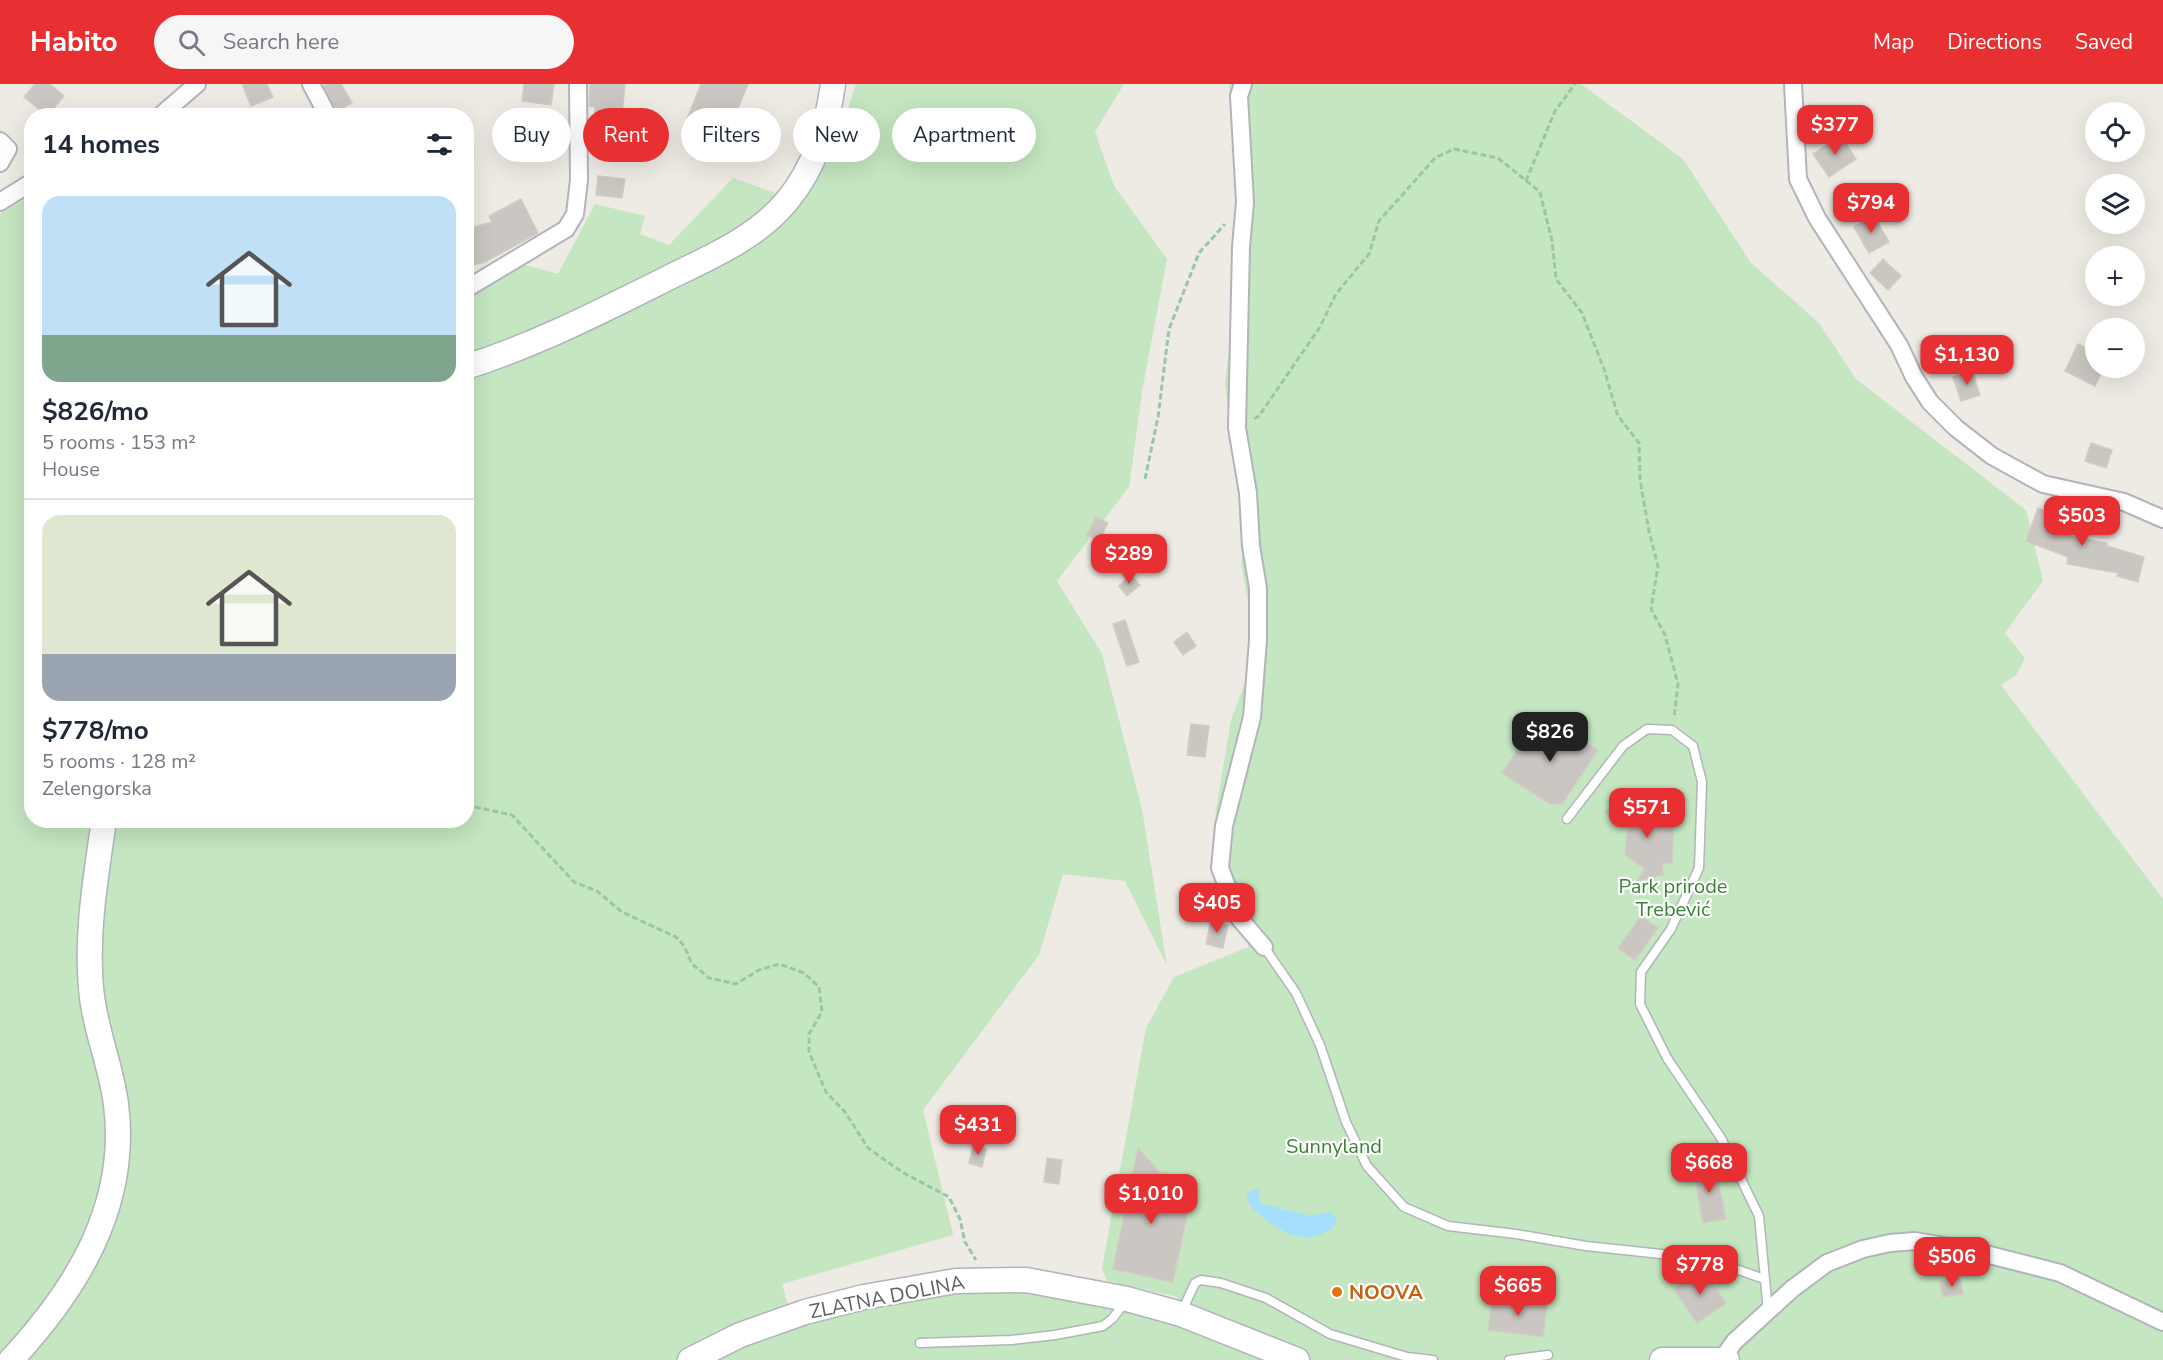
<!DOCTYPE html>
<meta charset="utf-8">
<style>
:root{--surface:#fff;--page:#f6f6f7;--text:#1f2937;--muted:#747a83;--line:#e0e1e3;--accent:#e83032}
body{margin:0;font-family:"Nunito Sans",sans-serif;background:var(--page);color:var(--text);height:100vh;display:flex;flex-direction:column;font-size:22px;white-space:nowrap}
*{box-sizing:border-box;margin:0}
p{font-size:20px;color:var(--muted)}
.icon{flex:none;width:33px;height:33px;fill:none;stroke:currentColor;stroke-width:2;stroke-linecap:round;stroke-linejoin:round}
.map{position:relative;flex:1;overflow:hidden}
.side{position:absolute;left:24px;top:24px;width:450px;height:720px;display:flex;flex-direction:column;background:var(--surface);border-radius:24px;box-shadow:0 6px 24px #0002}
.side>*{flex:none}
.guide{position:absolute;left:492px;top:24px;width:570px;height:54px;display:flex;gap:12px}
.buttons{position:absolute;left:2085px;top:18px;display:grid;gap:12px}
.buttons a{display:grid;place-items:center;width:60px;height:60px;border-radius:50%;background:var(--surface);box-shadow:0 6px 24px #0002;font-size:30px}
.price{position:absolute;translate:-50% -51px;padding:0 14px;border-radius:12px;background:var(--accent);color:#fff;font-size:20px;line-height:39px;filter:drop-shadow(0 2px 3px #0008)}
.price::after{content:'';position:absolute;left:50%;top:36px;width:18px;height:14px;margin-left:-9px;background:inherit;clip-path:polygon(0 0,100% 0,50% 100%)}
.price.selected{background:#222;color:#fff}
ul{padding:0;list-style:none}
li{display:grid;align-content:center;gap:12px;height:318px;padding:0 18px}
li+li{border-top:2px solid var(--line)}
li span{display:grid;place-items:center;height:186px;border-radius:18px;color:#555}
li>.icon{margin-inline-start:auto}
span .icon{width:108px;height:108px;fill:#fffc;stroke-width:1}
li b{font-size:26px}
h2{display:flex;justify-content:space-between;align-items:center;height:72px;padding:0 18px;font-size:26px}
.pill{padding:0 21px;border-radius:27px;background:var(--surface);box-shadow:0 6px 24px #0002;font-size:21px;line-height:54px}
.pill.selected{background:var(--accent);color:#fff}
header{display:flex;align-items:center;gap:36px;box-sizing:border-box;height:84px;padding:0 30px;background:var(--accent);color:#fff}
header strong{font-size:28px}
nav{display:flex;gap:33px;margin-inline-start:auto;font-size:21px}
.search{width:420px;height:54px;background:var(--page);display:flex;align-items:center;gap:15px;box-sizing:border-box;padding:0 21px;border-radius:33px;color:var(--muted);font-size:22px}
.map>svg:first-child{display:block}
</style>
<header>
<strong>Habito</strong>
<div class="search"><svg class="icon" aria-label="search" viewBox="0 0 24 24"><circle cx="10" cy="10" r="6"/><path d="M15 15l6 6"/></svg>Search here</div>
<nav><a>Map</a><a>Directions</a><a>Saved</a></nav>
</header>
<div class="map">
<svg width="2163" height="1276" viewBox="0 0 2163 1276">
<rect width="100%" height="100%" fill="#eeebe4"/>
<path fill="#c4e6c0" d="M856,0H1124L1095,48L1114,102L1167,175L1143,302L1129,403L1057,497L1102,570L1142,725L1167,882L1125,797L1063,790L1039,871L923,1026L953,1151L782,1200L791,1232L827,1221L1029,1199L1210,1234L1174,1212L1107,1197L1102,1184L1146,944L1174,893L1248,863V847L1217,784L1212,763L1216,726L1231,636L1250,585L1252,539L1241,480L1246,434L1232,366L1225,298L1232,246L1239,138L1236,61L1229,0H1581L1683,75L1751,179L1819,239L1856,295L2026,426L2043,497L2005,549L2025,574L2016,591L2001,601L2163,815V1276H0V130L31,112L32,736H466L467,202L511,177L558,190L595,120L645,132L640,150L669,161L733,94L803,119L835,64Z"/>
<path fill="#a4dffe" d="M1256,1105L1259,1107V1116L1264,1120L1310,1132L1331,1128L1336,1133L1335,1142C1313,1159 1293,1155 1272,1140C1260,1132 1252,1126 1246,1114L1249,1108Z"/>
<g fill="#cac6c1" stroke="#d3ccc2" stroke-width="1.5">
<path d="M35,0H50L64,12L47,32L24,13Z"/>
<path d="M242,0H267L273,13L251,22Z"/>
<path d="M327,0H341L352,19L337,27L324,2Z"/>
<path d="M524,0H554L551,21L522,17Z"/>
<path d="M590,0H625L621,40L626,41L623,66L591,63L595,23L589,22Z"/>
<path d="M701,0H748L727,51L687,35Z"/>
<path d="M539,35L561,38L559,62L536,59Z"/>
<path d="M1841,52L1856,75L1829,93L1813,70Z"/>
<path d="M598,92L625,95L622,114L596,111Z"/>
<path d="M521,115L538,149L485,178L466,183V145L492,138L489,132Z"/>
<path d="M1874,132L1889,158L1869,169L1854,143Z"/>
<path d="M1883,175L1901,192L1888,206L1870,189Z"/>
<path d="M2078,260L2096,269V284H2104L2095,302L2065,287Z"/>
<path d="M1972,287L1980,311L1961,317L1953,293Z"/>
<path d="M2091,359L2112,366L2106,384L2085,377Z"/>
<path d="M2038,424L2074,438L2069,452L2107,459V462L2144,473L2138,498L2117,492L2118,489L2067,480L2068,473L2026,457Z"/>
<path d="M1096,433L1108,439L1099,457L1087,451Z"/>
<path d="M1131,491L1140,501L1127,512L1119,502Z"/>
<path d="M1125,536L1139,578L1127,582L1113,540Z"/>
<path d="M1187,548L1196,562L1183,571L1174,558Z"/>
<path d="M1538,634L1565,652L1568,647L1598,666L1562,720H1550L1502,689Z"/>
<path d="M1191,640L1209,642L1205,673L1187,671Z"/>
<path d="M1666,715L1650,737H1674L1672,779H1662L1663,791L1637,797L1645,785L1625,771L1628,743L1605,729L1615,720L1633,730Z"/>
<path d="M1641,832L1658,844L1635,876L1618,864Z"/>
<path d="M1211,837L1228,841L1223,864L1206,860Z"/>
<path d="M973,1062L986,1065L982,1083L969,1079Z"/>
<path d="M1138,1064L1189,1122L1173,1198L1113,1185Z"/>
<path d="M1047,1074L1062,1076L1059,1100L1044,1098Z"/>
<path d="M1715,1080L1726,1135L1703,1139L1693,1084Z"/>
<path d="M1703,1186L1726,1219L1697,1239L1674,1205Z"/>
<path d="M1960,1194L1963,1210L1943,1213L1940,1197Z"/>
<path d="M1493,1212L1547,1220L1543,1253L1488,1246Z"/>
</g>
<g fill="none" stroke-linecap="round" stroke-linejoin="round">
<defs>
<g id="lane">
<path d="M1567,735L1623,662L1647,645L1672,646L1693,662L1702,698L1699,784L1671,845L1641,888L1640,920L1667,974L1721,1054L1759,1132L1768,1227"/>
<path d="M1264,863L1296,909L1320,961L1346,1038L1367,1082L1404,1123L1448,1142L1516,1150L1586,1162L1708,1175L1764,1195"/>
<path d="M1182,1227L1195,1199L1201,1196L1221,1199L1266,1214L1330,1250L1407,1273L1433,1276"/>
<path d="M920,1259L1011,1256L1055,1251L1103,1242L1113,1234L1125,1218"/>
<path d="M1509,1276L1548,1271"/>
</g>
<g id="street">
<path d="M311,0L328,32"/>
<path d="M1243,0L1239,12L1245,118L1241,163L1237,344L1248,409L1251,462L1258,504V556L1252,633L1224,742L1220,784L1239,834L1264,863"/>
<path d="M1793,0L1798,95L1817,134L1899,261L1914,293L1930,318L1956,344L1992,372L2043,400L2124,418L2163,435"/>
<path d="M160,32L197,0"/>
<path d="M0,57L8,65L0,79"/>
<path d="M0,118L32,98"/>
<path d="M466,205L566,145L575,130L579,96L578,0"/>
<path d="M1723,1274L1734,1258L1792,1205L1827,1179L1863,1165L1890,1159L1915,1157L1974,1167L2060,1189L2163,1238"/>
</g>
<g id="secondary">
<path d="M466,283C535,261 598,229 662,197C705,175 755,156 787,117C815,83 827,43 833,0"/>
<path d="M11,1276C77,1205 129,1121 116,1020C111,981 94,943 91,904C86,848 96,792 104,736"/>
<path d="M690,1276L740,1251L805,1228L864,1213L956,1197L1026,1196L1127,1215L1181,1230L1297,1276"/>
<path d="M1662,1276H1727"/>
</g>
</defs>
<use href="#lane" stroke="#b1b5b9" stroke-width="11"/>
<use href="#street" stroke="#b1b5b9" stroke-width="20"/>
<use href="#secondary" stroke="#b0b4b9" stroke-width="27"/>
<g stroke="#9ac7a3" stroke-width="3" stroke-dasharray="6 3" stroke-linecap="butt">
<path d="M1526,97L1555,27L1575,0"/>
<path d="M1254,335L1259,332L1320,243L1336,210L1369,170L1379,137L1435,74L1454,65L1498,74L1540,108L1552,157L1556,195L1582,229L1604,285L1618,332L1639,359L1640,396L1649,447L1658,482L1651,525L1665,551L1678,600L1674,634"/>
<path d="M1145,395L1158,333L1169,245L1199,169L1225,140"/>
<path d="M466,721L512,731L574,798L597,807L622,828L676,853L684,862L692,880L709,894L736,900L759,886L779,880L804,889L819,903L822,928L809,950V968L826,1008L845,1028L868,1064L902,1088L949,1113L960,1135L965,1158L976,1176"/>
</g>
<use href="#lane" stroke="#fff" stroke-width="8"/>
<use href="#street" stroke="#fff" stroke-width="16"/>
<use href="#secondary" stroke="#fff" stroke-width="24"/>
</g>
<circle fill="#e8710a" stroke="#fff" stroke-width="2" cx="1337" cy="1208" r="6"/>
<g text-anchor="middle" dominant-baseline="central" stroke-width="4.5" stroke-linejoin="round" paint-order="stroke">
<g font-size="20" fill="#388335" stroke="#fff">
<text x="1673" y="802">Park prirode<tspan x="1673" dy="23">Trebević</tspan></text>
<text x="1334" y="1062">Sunnyland</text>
</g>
<g font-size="20" font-weight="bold" fill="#c56008" stroke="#fff" text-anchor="start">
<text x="1349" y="1208">NOOVA</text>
</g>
<g font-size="20" fill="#5c6064" stroke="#fff">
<text transform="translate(887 1213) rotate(-11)">ZLATNA DOLINA</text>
</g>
</g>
</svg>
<div class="buttons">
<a><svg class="icon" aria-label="locate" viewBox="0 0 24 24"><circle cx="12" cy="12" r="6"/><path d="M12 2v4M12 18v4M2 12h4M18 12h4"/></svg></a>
<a><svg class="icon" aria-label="layers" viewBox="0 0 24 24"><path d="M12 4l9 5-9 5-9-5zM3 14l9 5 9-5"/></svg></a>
<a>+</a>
<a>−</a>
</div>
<b class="price" style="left:1835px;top:72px">$377</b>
<b class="price" style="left:1871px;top:150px">$794</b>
<b class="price" style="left:1967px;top:302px">$1,130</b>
<b class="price" style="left:2082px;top:463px">$503</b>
<b class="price" style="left:1129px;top:501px">$289</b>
<b class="price selected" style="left:1550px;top:679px">$826</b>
<b class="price" style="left:1647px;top:755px">$571</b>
<b class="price" style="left:1217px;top:850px">$405</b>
<b class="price" style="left:978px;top:1072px">$431</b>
<b class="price" style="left:1709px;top:1110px">$668</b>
<b class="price" style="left:1151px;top:1141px">$1,010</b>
<b class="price" style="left:1952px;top:1204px">$506</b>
<b class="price" style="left:1700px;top:1212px">$778</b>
<b class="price" style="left:1518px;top:1233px">$665</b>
<div class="guide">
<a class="pill">Buy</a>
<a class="pill selected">Rent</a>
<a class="pill">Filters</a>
<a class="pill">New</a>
<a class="pill">Apartment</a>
</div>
<section class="side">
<h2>14 homes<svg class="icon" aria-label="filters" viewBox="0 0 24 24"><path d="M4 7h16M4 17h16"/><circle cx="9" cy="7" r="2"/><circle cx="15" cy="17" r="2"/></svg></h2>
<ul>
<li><span style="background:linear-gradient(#bfe0f5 75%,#7fa58c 0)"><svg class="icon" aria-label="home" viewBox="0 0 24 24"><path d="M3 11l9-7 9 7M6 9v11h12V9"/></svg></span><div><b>$826/mo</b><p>5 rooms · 153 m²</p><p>House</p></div></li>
<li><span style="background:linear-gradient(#dfe7d0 75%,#9aa5b1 0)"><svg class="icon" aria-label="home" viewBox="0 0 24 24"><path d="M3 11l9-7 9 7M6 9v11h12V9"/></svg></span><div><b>$778/mo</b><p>5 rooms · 128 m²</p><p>Zelengorska</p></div></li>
</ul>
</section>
</div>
